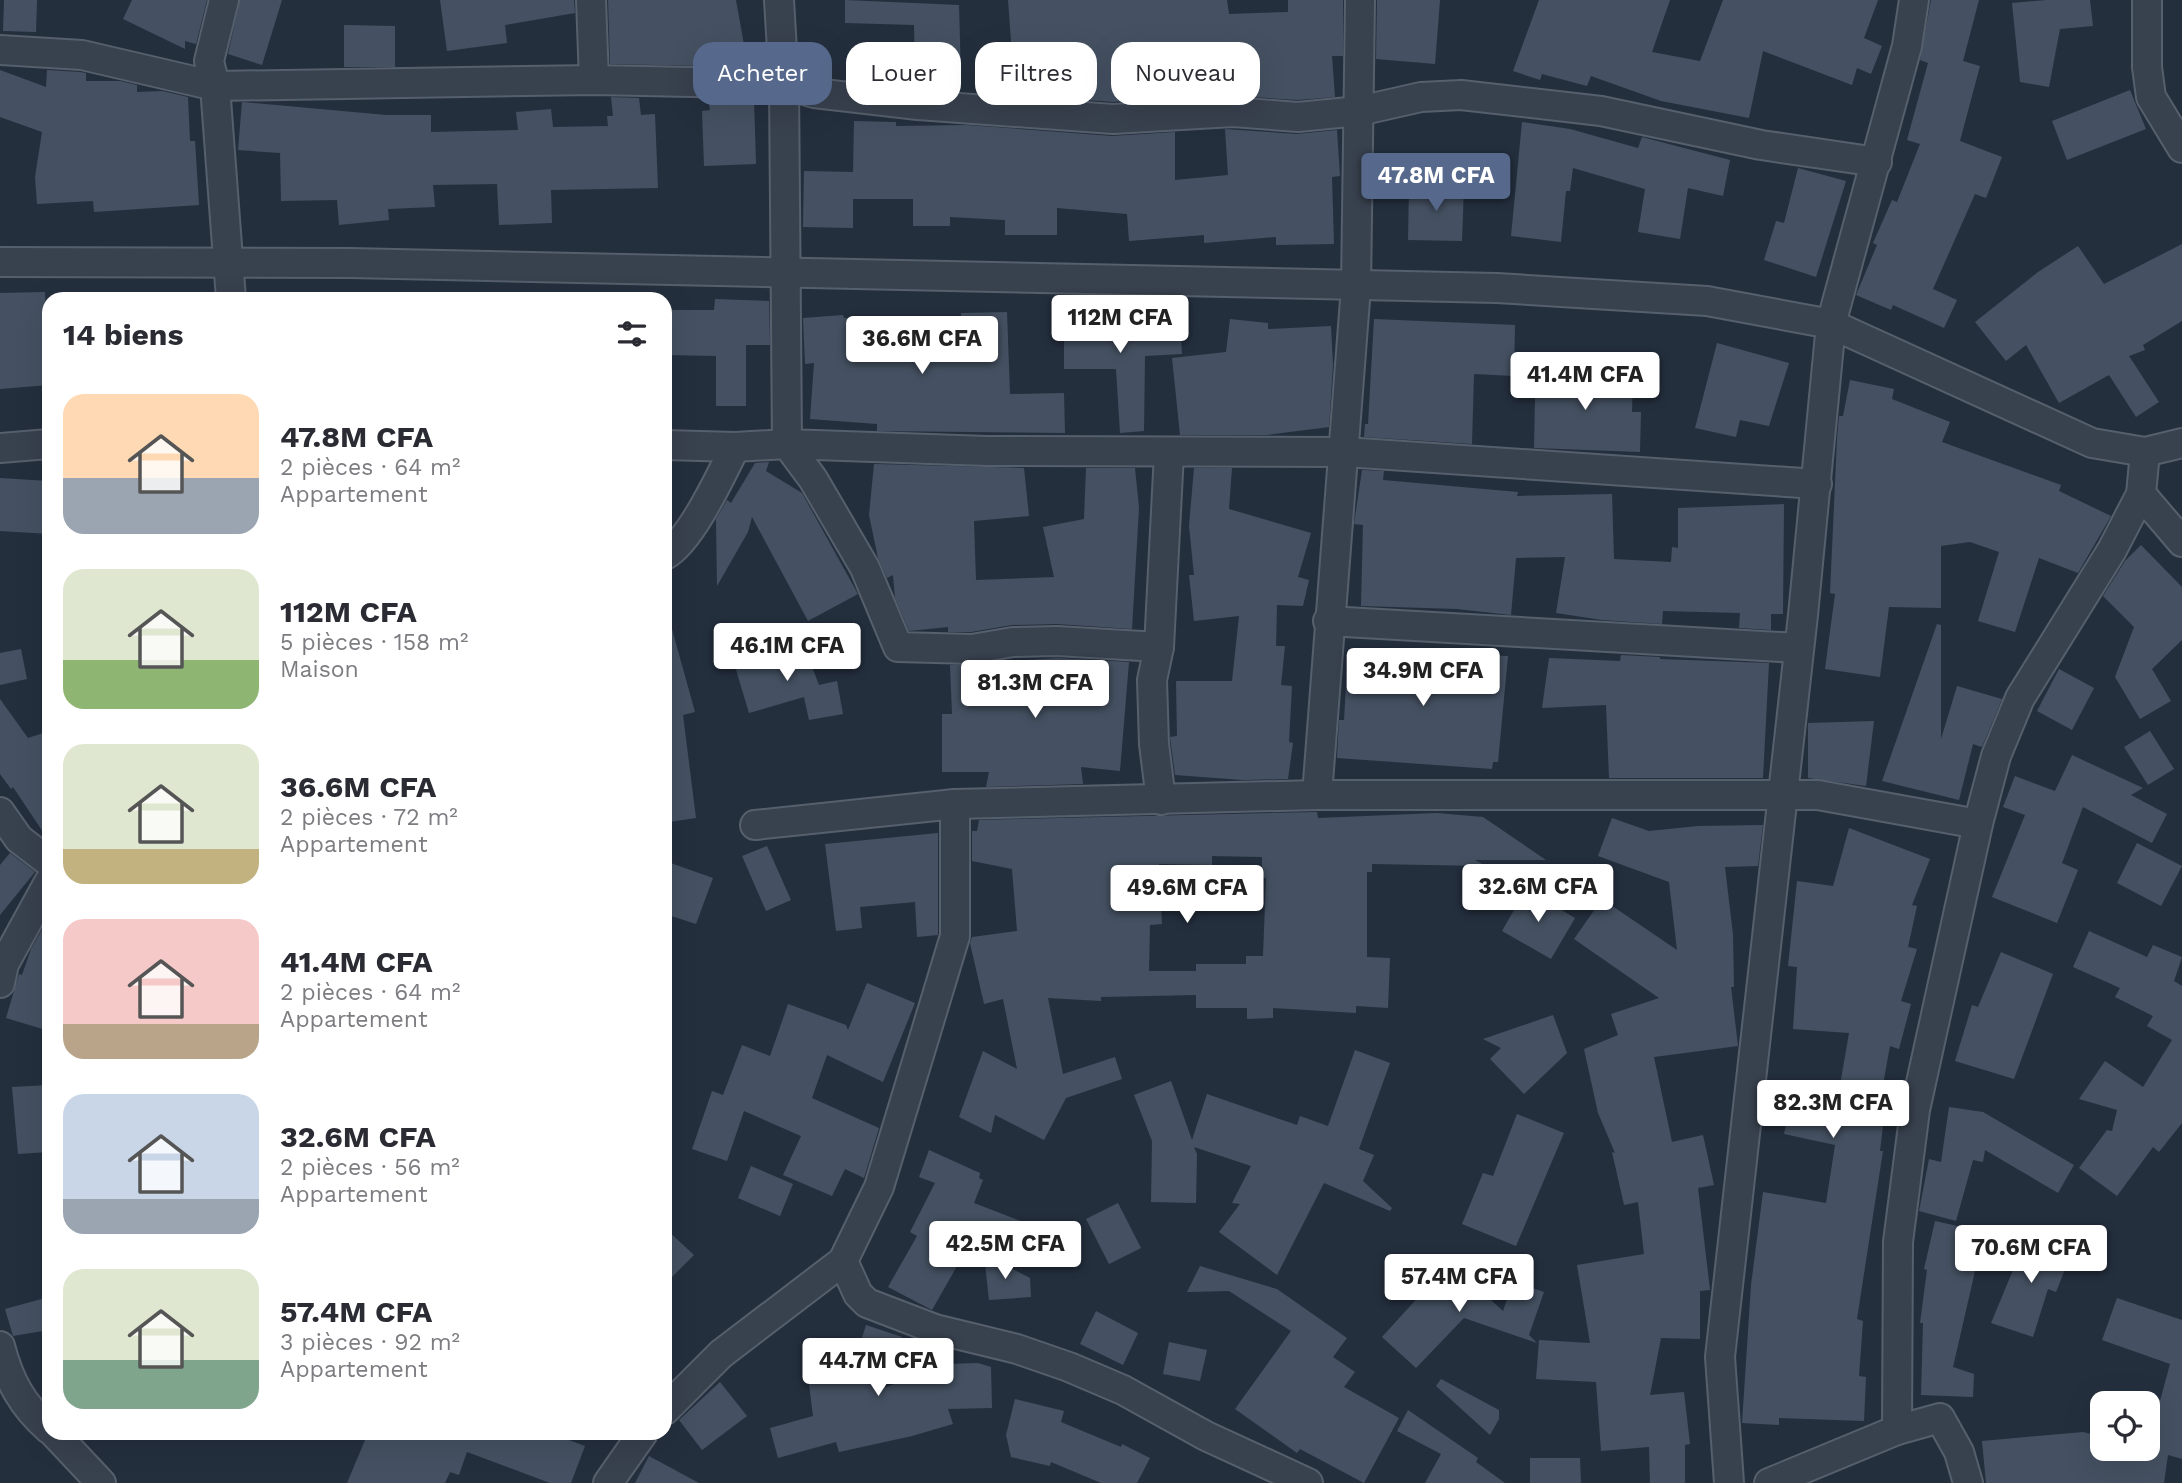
<!DOCTYPE html>
<html lang="fr">
<meta charset="utf-8">
<style>
:root{--surface:#fff;--page:#f7f7f7;--text:#2b2b33;--muted:#7c7c81;--accent:#56698c}
body{margin:0;font-family:"Work Sans",sans-serif;background:var(--page);color:var(--text);height:100vh;display:flex;flex-direction:column;font-size:26px;white-space:nowrap}
*{box-sizing:border-box;margin:0}
p{font-size:23px;color:var(--muted)}
.icon{flex:none;width:38px;height:38px;fill:none;stroke:currentColor;stroke-width:2;stroke-linecap:round;stroke-linejoin:round}
.map{position:relative;flex:1;overflow:hidden}
.side{position:absolute;left:42px;top:292px;width:630px;height:1148px;display:flex;flex-direction:column;background:var(--surface);border-radius:21px;box-shadow:0 7px 28px #0002}
.side>*{flex:none}
.hud{position:absolute;left:693px;top:42px;width:665px;height:63px;display:flex;gap:14px}
.fabs{position:absolute;left:2090px;top:1391px;display:grid;gap:14px}
.fabs a{display:grid;place-items:center;width:70px;height:70px;border-radius:14px;background:var(--surface);box-shadow:0 7px 28px #0002;font-size:35px}
.price{position:absolute;translate:-50% -60px;padding:0 16px;border-radius:7px;background:#fff;color:#222;font-size:23px;line-height:46px;filter:drop-shadow(0 2px 4px #0008)}
.price::after{content:'';position:absolute;left:50%;top:42px;width:21px;height:16px;margin-left:-10px;background:inherit;clip-path:polygon(0 0,100% 0,50% 100%)}
.price.current{background:var(--accent);color:#fff}
ul{padding:0;list-style:none}
li{display:flex;align-items:center;gap:21px;height:175px;padding:0 21px}
li span{display:grid;place-items:center;flex:none;width:196px;height:140px;border-radius:21px;color:#555}
li>.icon{margin-inline-start:auto}
span .icon{width:84px;height:84px;fill:#fffc;stroke-width:1}
li b{font-size:30px}
h2{display:flex;justify-content:space-between;align-items:center;height:84px;padding:0 21px;font-size:30px}
.pill{padding:0 24px;border-radius:21px;background:var(--surface);box-shadow:0 7px 28px #0002;font-size:24px;line-height:63px}
.pill.current{background:var(--accent);color:#fff}
.map>svg:first-child{display:block}
</style>
<div class="map">
<svg width="2182" height="1483" viewBox="0 0 2182 1483">
<rect width="100%" height="100%" fill="#242f3e"/>
<g fill="#455162" fill-rule="evenodd">
<path d="M4,0H37L36,32L3,31Z"/>
<path d="M132,0H207L196,44L185,41V49L123,19Z"/>
<path d="M240,0H282L262,65L228,54Z"/>
<path d="M440,0H574L575,13L505,25L507,43L447,51Z"/>
<path d="M608,0H736L748,67L610,64Z"/>
<path d="M845,0L959,5L961,75H915L914,25L845,23Z"/>
<path d="M1008,0H1227L1229,14L1288,12V0H1343V56H1332L1335,97L1298,100L1223,95L1113,102L1015,95Z"/>
<path d="M1377,0H1440L1435,64L1376,59Z"/>
<path d="M1539,0H1670L1652,52L1700,61L1723,0H1878L1864,38L1882,46L1871,74L1857,68L1852,85L1763,51L1749,118L1661,101L1591,76L1587,86L1542,74L1540,80L1513,71Z"/>
<path d="M1931,0H1979L1963,61L1980,66L1960,141L2002,157L1986,198L1975,194L1933,289L1957,300L1944,328L1893,305L1891,310L1856,295L1877,245L1873,243L1892,200L1897,202L1920,144L1907,140L1928,63L1920,60Z"/>
<path d="M2046,0H2090L2093,26L2060,29L2049,87L2020,82L2012,3Z"/>
<path d="M344,25L395,26V67H344Z"/>
<path d="M0,70L46,87L47,70L80,72L86,73V81H120L137,85V92L162,91L188,97L190,141H195L199,205L94,212L93,201L37,204L35,177L42,132L0,117Z"/>
<path d="M2130,90L2146,129L2067,160L2052,121Z"/>
<path d="M611,97L639,98L641,115L655,114L658,188L551,190L552,223L499,225L497,184L433,185L435,207L388,209L389,220L339,225L337,200L281,201L280,153L238,150L242,102L386,115H431V132L518,130L516,112L551,109L553,127L608,126L607,116H613Z"/>
<path d="M708,99L754,100L756,164L704,166L702,111L710,110Z"/>
<path d="M854,121L896,122V126L967,125L1112,136L1175,132V180L1228,175L1225,129L1297,134L1337,130L1340,176L1332,177L1334,244L1276,245V237L1204,243V235L1129,241L1127,214L1057,208V235H1005V220L950,217V226H913V199H853V228L803,227L804,171L853,172Z"/>
<path d="M1522,122L1570,129L1638,148L1642,137L1730,160L1723,196L1688,188L1680,239L1638,232L1645,189L1573,168L1570,191H1566L1561,242L1511,236Z"/>
<path d="M1798,168L1846,181L1816,277L1764,260L1776,221L1784,223Z"/>
<path d="M1409,186L1464,187L1462,241L1408,240Z"/>
<path d="M2182,244V321L2143,345L2145,350L2129,356L2159,402L2136,417L2109,375L2059,403L2026,345L2006,361L1975,322L2038,272L2078,246L2104,284Z"/>
<path d="M45,292L49,385L0,389V293Z"/>
<path d="M715,299L769,301L770,345H746V406H716V356L665,355V310H714Z"/>
<path d="M1007,312L1010,394L1064,393L1065,433L877,431V424L810,419L814,363L805,364L803,318L843,315L844,318L904,316V322L961,318V313Z"/>
<path d="M1064,314L1120,315L1119,322L1180,320L1182,354L1145,356L1144,431L1120,433L1116,369H1064Z"/>
<path d="M1230,319L1268,323V329L1331,326L1333,365L1329,427L1267,435H1180L1172,358L1226,352Z"/>
<path d="M1374,319L1515,325L1514,376L1474,374L1472,444L1364,437L1365,424H1368Z"/>
<path d="M1717,343L1789,363L1769,426L1740,420L1736,437L1695,428Z"/>
<path d="M1531,372L1633,375L1632,412H1641L1640,452L1534,448L1535,397H1531Z"/>
<path d="M1850,380L1894,389L1892,399L1950,422L1942,442L2061,485L2059,491L2111,516L2078,573L2039,558L2015,632L1978,621L1999,552L1970,542L1941,546V608L1889,607L1880,677L1825,669L1835,594L1830,593L1837,439L1839,416H1843Z"/>
<path d="M769,462L766,471L802,493L858,594L808,621L752,517L748,532L717,586L716,519L727,500L731,503L755,463Z"/>
<path d="M874,464L1024,468L1029,516L974,521L976,580L1054,577L1043,527L1084,519L1086,468H1135L1139,508L1132,629L1057,624L1012,625L971,632H948V627L909,631L895,598L893,575L887,578L878,558L869,515Z"/>
<path d="M1194,468H1232L1229,509L1311,533L1298,577L1309,580L1303,606L1277,605L1276,646H1285L1281,685L1292,686L1289,742L1293,743L1288,779L1243,780L1175,775L1170,737L1177,736L1176,681H1232L1239,616L1194,621L1189,575H1194L1189,526Z"/>
<path d="M1362,470L1384,471L1383,480L1518,492L1517,496L1612,494L1614,559L1671,562L1672,547L1678,548V508L1784,504L1783,614H1771V630L1739,628L1740,613L1663,611L1662,624L1602,620L1556,613L1565,557L1516,558L1511,615L1457,609L1361,606L1363,525L1354,524Z"/>
<path d="M0,478L49,481V534L0,531Z"/>
<path d="M2141,545L2182,587V640L2152,669L2171,701L2140,719L2115,677L2134,627L2103,596L2125,561Z"/>
<path d="M1937,624L1941,625V739L1957,686L2002,699L1982,747L1973,744L1959,800L1882,781Z"/>
<path d="M672,629L695,712L683,715L696,818L669,822L665,798V630Z"/>
<path d="M803,643L819,685L837,681L843,714L809,720L804,697L749,713L734,663Z"/>
<path d="M21,649L27,679L0,685V653Z"/>
<path d="M1348,649L1508,656L1498,762H1493L1492,769L1337,758L1339,720H1344Z"/>
<path d="M1621,655L1660,657V659L1769,663L1763,778H1609L1606,705L1542,708L1549,658L1620,661Z"/>
<path d="M1057,658L1129,662L1120,771L1081,767L1083,784L986,787L989,772H942V714H952L950,665Z"/>
<path d="M2059,669L2094,688L2072,730L2037,711Z"/>
<path d="M0,699L28,738L49,731V841L13,787L11,789L0,774Z"/>
<path d="M1874,721L1866,786L1808,778V723Z"/>
<path d="M2150,731L2174,769L2148,785L2124,747Z"/>
<path d="M2072,755L2143,788L2131,795L2167,814L2152,843L2083,807L2062,863L2078,870L2057,923L1992,897L2025,815L2003,807L2015,776L2055,791Z"/>
<path d="M1317,812L1318,818L1437,813L1483,817L1546,860H1475L1486,866L1372,864V872H1367V957L1390,958L1388,1008L1356,1006V1013L1273,1008V1018L1247,1019V1008H1196V995L1101,997V1001L1048,998L1063,1074L1115,1057L1122,1079L1066,1098L1044,1140L995,1115L991,1133L959,1117L983,1051L1017,1069L1003,999L984,1004L970,943L972,937L1017,931L1012,869L972,861V831H977L979,820ZM1212,856L1262,857V878H1266L1263,956H1246V964H1196V971H1149L1150,925L1162,924L1159,864L1212,865Z"/>
<path d="M1612,818L1649,831L1698,826L1763,825L1758,866L1725,867L1733,935L1734,987H1731L1738,1046L1654,1057L1672,1142L1703,1135L1714,1185L1698,1188L1710,1290L1700,1291V1339L1661,1338L1650,1395L1684,1392L1690,1444L1685,1445V1483H1650L1649,1447L1601,1451L1596,1382L1536,1379L1539,1340L1590,1343L1577,1265L1644,1254L1638,1202L1624,1205L1612,1152L1615,1153L1598,1113L1584,1049L1618,1035L1611,1014L1659,998L1574,939L1602,899L1677,950L1669,882L1598,856Z"/>
<path d="M1849,828L1930,859L1912,905L1917,906L1908,947L1917,949L1901,1001L1911,1004L1899,1049L1890,1046L1880,1101H1886L1880,1151H1883L1857,1319L1863,1321L1859,1376L1866,1377L1864,1421L1779,1418V1425L1742,1423L1751,1285L1763,1192L1826,1203L1835,1145L1784,1134L1789,1110L1834,1120L1849,1033L1793,1029L1797,967L1788,966L1797,881L1833,886Z"/>
<path d="M938,833V935L917,937L915,902L860,907L862,928L836,931L825,844Z"/>
<path d="M2137,843L2182,866L2161,906L2117,883Z"/>
<path d="M767,846L791,900L766,911L742,856Z"/>
<path d="M10,853L35,872L0,915V865Z"/>
<path d="M665,861L713,878L696,924L665,914Z"/>
<path d="M1526,889L1575,918L1551,959L1502,931Z"/>
<path d="M49,917V1031L6,1018L19,974L22,975L31,949Z"/>
<path d="M2089,931L2147,957L2153,945L2182,957L2174,981L2182,986V1123L2159,1152L2153,1147L2117,1196L2079,1168L2107,1130L2112,1131L2117,1110L2079,1099L2105,1061L2143,1087L2172,1040L2147,1026L2153,1016L2115,997L2120,988L2073,967Z"/>
<path d="M2001,952L2053,974L2014,1079L1955,1061L1972,1005L1978,1007Z"/>
<path d="M867,983L915,1003L883,1082L827,1055L812,1098L879,1128L864,1178L845,1169L832,1196L783,1175L801,1136L744,1111L727,1161L692,1149L712,1091L723,1095L742,1045L770,1056L788,1004L846,1025L848,1030Z"/>
<path d="M1553,1015L1567,1053L1524,1094L1490,1059L1501,1048L1483,1039Z"/>
<path d="M1355,1050L1390,1063L1359,1149L1374,1155L1363,1181L1392,1208L1390,1211L1324,1183L1277,1275L1219,1232L1240,1204L1232,1203L1251,1166L1194,1147L1197,1154L1196,1203L1151,1202L1152,1141L1134,1095L1171,1081L1192,1140L1207,1094L1297,1125L1300,1116L1328,1126Z"/>
<path d="M49,1085V1152L18,1154L12,1087Z"/>
<path d="M1949,1107L1983,1112L2074,1165L2058,1193L1985,1150L1983,1162L1973,1160L1956,1221L1919,1211L1929,1159L1941,1162Z"/>
<path d="M1517,1114L1564,1133L1516,1246L1462,1224L1483,1173L1493,1176Z"/>
<path d="M929,1150L980,1173L979,1178L983,1180L974,1203L1041,1229L1033,1250L982,1235L981,1224L932,1310L888,1287L917,1236L910,1232L935,1183L919,1177Z"/>
<path d="M751,1166L793,1184L780,1216L738,1198Z"/>
<path d="M1118,1203L1141,1248L1109,1264L1086,1219Z"/>
<path d="M1935,1221L1984,1232L1953,1367L1974,1374L1973,1397L1921,1395L1923,1323H1920L1927,1270L1924,1269Z"/>
<path d="M665,1228L694,1255L665,1284Z"/>
<path d="M2028,1234L2072,1252L2056,1292L2048,1289L2033,1337L1991,1323Z"/>
<path d="M984,1254L1030,1278L1031,1297L989,1300Z"/>
<path d="M1450,1262L1503,1311L1513,1281L1544,1292L1529,1335L1537,1343L1464,1318L1416,1368L1382,1337Z"/>
<path d="M1200,1266L1277,1289L1347,1338L1333,1357L1355,1372L1344,1387L1399,1418L1364,1483L1300,1449L1297,1453L1235,1409L1291,1331L1229,1291L1187,1292Z"/>
<path d="M49,1297V1330L13,1336L5,1309Z"/>
<path d="M2117,1298L2182,1320V1459L2168,1455L2164,1483H1986L1982,1441L2083,1432L2102,1437V1449H2147L2170,1364L2102,1340Z"/>
<path d="M1096,1311L1138,1333L1123,1365L1080,1344Z"/>
<path d="M866,1325L902,1337L885,1387L948,1368V1364L978,1363L991,1367L992,1408L948,1409L953,1424L912,1436L839,1452L836,1442L778,1458L770,1428L813,1416L805,1353L859,1347Z"/>
<path d="M1169,1342L1207,1350L1200,1381L1163,1374Z"/>
<path d="M1441,1379L1499,1410V1419L1490,1435L1436,1386Z"/>
<path d="M720,1382L747,1416L702,1450L679,1420Z"/>
<path d="M1015,1399L1064,1411L1061,1422L1121,1447L1122,1444L1150,1458L1137,1483H1101L1051,1462L1050,1466L1011,1457L1006,1435Z"/>
<path d="M1408,1410L1478,1458L1476,1462L1505,1483H1425L1441,1454L1397,1431Z"/>
<path d="M368,1433H550L585,1446L571,1483H550L467,1452L459,1475L450,1472L445,1483H347Z"/>
<path d="M649,1456L699,1483H635Z"/>
<path d="M1530,1458H1580L1581,1483H1530Z"/>
</g>
<g fill="none" stroke-linecap="round" stroke-linejoin="round">
<defs>
<g id="minor">
<path d="M591,0L594,80"/>
<path d="M779,0L784,84L787,444L987,451L1345,452L1817,484"/>
<path d="M2147,0V67L2151,97L2182,148"/>
<path d="M0,50L82,55L215,86L209,61L224,0"/>
<path d="M0,262L350,263L1497,288L1707,301L1831,324L2092,443L2145,452L2182,443"/>
<path d="M231,299L215,86L594,80L784,84L814,93L918,105L1113,119L1233,112L1298,117L1359,111L1421,97L1461,95L1601,111L1761,145L1877,162"/>
<path d="M665,445L735,447L787,444L813,479L865,568L898,647L972,649L1013,642L1057,641L1159,647"/>
<path d="M0,448L49,444"/>
<path d="M2141,494L2182,542"/>
<path d="M665,555C691,541 721,475 735,447"/>
<path d="M1328,621L1798,648"/>
<path d="M1317,795L1356,287L1360,0"/>
<path d="M1161,800L1154,744L1152,680L1159,647L1169,453"/>
<path d="M0,812L19,839L49,862"/>
<path d="M755,825L955,804L1317,795H1818L1978,824"/>
<path d="M0,983L4,964L49,882"/>
<path d="M843,1261L858,1294L867,1303L935,1329L1017,1349L1069,1367L1123,1390L1206,1436L1308,1483"/>
<path d="M0,1346C9,1381 22,1405 49,1429"/>
<path d="M665,1410L721,1354L843,1261L879,1187L955,936V804"/>
<path d="M1897,1430L1898,1242L1915,1110L1978,824L1996,756L2020,698L2112,550L2141,494L2145,452"/>
<path d="M54,1433L101,1483"/>
<path d="M608,1483L643,1433"/>
<path d="M1729,1483L1720,1357L1803,615L1831,324L1907,46L1914,0"/>
<path d="M1769,1483L1897,1430L1940,1418L1959,1452L1968,1483"/>
</g>
</defs>
<use href="#minor" stroke="#565f6c" stroke-width="32"/>
<use href="#minor" stroke="#38414e" stroke-width="28"/>
</g>
</svg>
<div class="fabs">
<a><svg class="icon" aria-label="locate" viewBox="0 0 24 24"><circle cx="12" cy="12" r="6"/><path d="M12 2v4M12 18v4M2 12h4M18 12h4"/></svg></a>
</div>
<b class="price current" style="left:1436px;top:213px">47.8M CFA</b>
<b class="price" style="left:1120px;top:355px">112M CFA</b>
<b class="price" style="left:922px;top:376px">36.6M CFA</b>
<b class="price" style="left:1585px;top:412px">41.4M CFA</b>
<b class="price" style="left:787px;top:683px">46.1M CFA</b>
<b class="price" style="left:1423px;top:708px">34.9M CFA</b>
<b class="price" style="left:1035px;top:720px">81.3M CFA</b>
<b class="price" style="left:1538px;top:924px">32.6M CFA</b>
<b class="price" style="left:1187px;top:925px">49.6M CFA</b>
<b class="price" style="left:1833px;top:1140px">82.3M CFA</b>
<b class="price" style="left:1005px;top:1281px">42.5M CFA</b>
<b class="price" style="left:2031px;top:1285px">70.6M CFA</b>
<b class="price" style="left:1459px;top:1314px">57.4M CFA</b>
<b class="price" style="left:878px;top:1398px">44.7M CFA</b>
<div class="hud">
<a class="pill current">Acheter</a>
<a class="pill">Louer</a>
<a class="pill">Filtres</a>
<a class="pill">Nouveau</a>
</div>
<section class="side">
<h2>14 biens<svg class="icon" aria-label="filters" viewBox="0 0 24 24"><path d="M4 7h16M4 17h16"/><circle cx="9" cy="7" r="2"/><circle cx="15" cy="17" r="2"/></svg></h2>
<ul>
<li><span style="background:linear-gradient(#ffd9b3 60%,#9aa5b1 0)"><svg class="icon" aria-label="home" viewBox="0 0 24 24"><path d="M3 11l9-7 9 7M6 9v11h12V9"/></svg></span><div><b>47.8M CFA</b><p>2 pièces · 64 m²</p><p>Appartement</p></div></li>
<li><span style="background:linear-gradient(#dfe7d0 65%,#8fb573 0)"><svg class="icon" aria-label="home" viewBox="0 0 24 24"><path d="M3 11l9-7 9 7M6 9v11h12V9"/></svg></span><div><b>112M CFA</b><p>5 pièces · 158 m²</p><p>Maison</p></div></li>
<li><span style="background:linear-gradient(#dfe7d0 75%,#c2b280 0)"><svg class="icon" aria-label="home" viewBox="0 0 24 24"><path d="M3 11l9-7 9 7M6 9v11h12V9"/></svg></span><div><b>36.6M CFA</b><p>2 pièces · 72 m²</p><p>Appartement</p></div></li>
<li><span style="background:linear-gradient(#f6c9c9 75%,#b9a48a 0)"><svg class="icon" aria-label="home" viewBox="0 0 24 24"><path d="M3 11l9-7 9 7M6 9v11h12V9"/></svg></span><div><b>41.4M CFA</b><p>2 pièces · 64 m²</p><p>Appartement</p></div></li>
<li><span style="background:linear-gradient(#c9d6e8 75%,#9aa5b1 0)"><svg class="icon" aria-label="home" viewBox="0 0 24 24"><path d="M3 11l9-7 9 7M6 9v11h12V9"/></svg></span><div><b>32.6M CFA</b><p>2 pièces · 56 m²</p><p>Appartement</p></div></li>
<li><span style="background:linear-gradient(#dfe7d0 65%,#7fa58c 0)"><svg class="icon" aria-label="home" viewBox="0 0 24 24"><path d="M3 11l9-7 9 7M6 9v11h12V9"/></svg></span><div><b>57.4M CFA</b><p>3 pièces · 92 m²</p><p>Appartement</p></div></li>
</ul>
</section>
</div>
